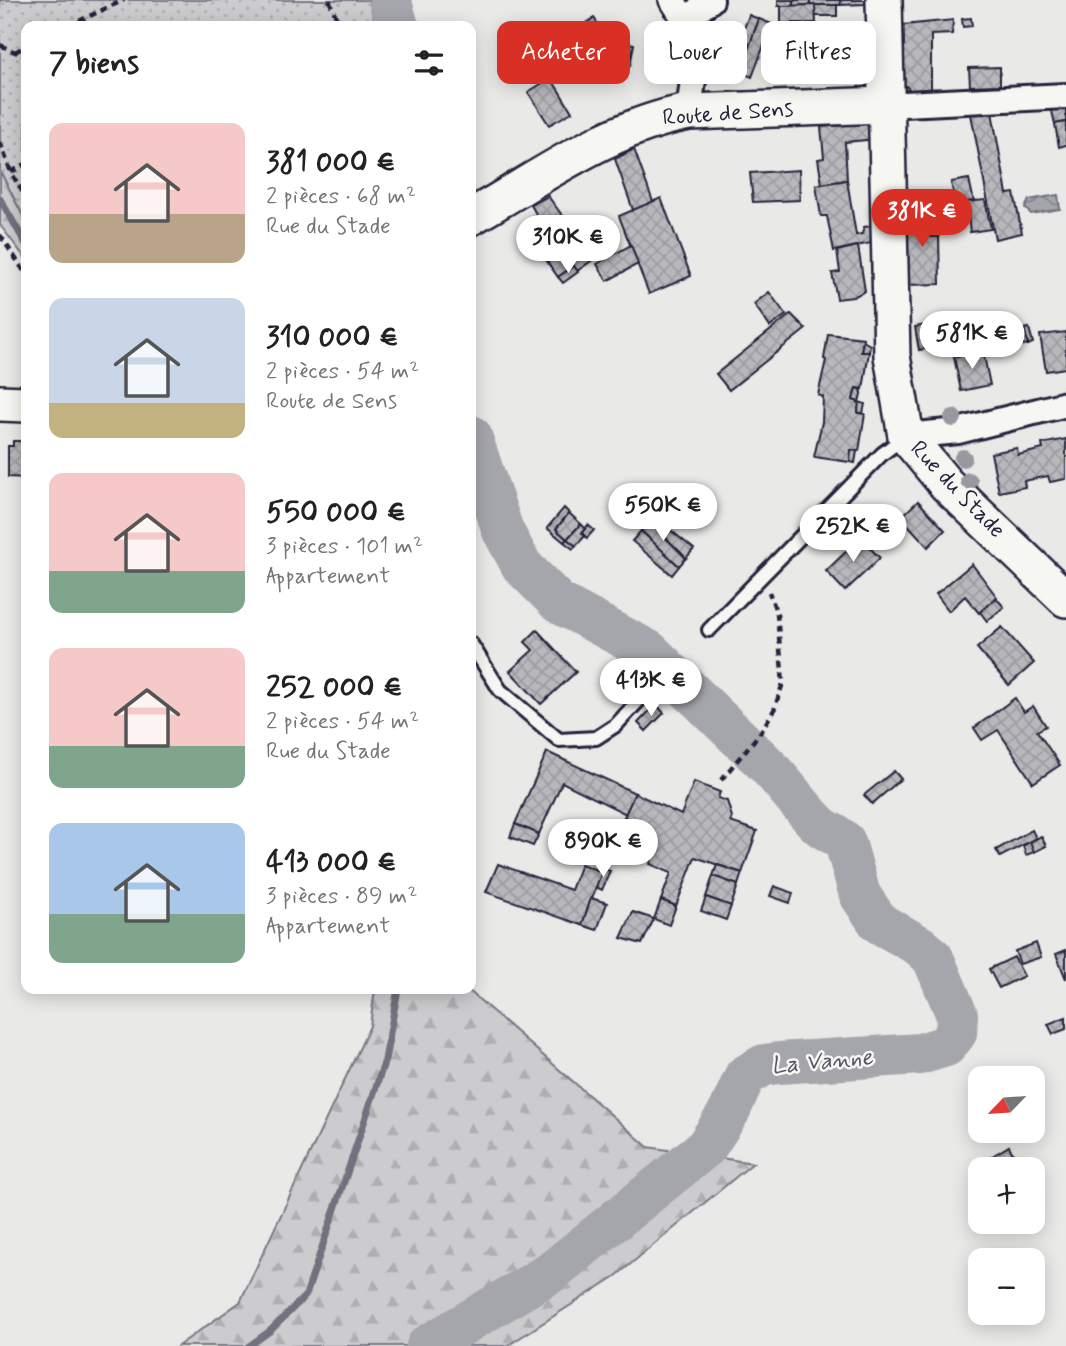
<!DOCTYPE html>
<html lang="fr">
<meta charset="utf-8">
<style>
:root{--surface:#fff;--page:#f6f6f6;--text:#222;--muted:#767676;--accent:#d93025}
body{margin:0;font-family:Mynerve,sans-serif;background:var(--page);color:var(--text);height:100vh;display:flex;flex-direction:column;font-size:26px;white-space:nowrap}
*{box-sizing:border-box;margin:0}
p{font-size:23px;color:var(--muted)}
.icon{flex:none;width:38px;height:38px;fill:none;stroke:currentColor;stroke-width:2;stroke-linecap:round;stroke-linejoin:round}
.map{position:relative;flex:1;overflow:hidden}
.side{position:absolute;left:21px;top:21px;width:455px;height:973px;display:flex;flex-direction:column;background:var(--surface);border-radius:14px;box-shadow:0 4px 18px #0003}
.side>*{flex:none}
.top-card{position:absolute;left:497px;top:21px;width:464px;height:63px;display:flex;gap:14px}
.needle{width:46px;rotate:245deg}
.controls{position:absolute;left:968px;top:1066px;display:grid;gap:14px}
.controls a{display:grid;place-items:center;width:77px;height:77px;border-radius:14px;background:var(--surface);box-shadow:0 4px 18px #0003;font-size:35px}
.price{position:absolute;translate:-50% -60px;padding:0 16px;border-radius:24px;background:#fff;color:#222;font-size:23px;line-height:46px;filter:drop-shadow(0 2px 4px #0008)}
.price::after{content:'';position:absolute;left:50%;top:42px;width:21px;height:16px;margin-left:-10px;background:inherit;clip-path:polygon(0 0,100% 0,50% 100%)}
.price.on{background:var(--accent);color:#fff}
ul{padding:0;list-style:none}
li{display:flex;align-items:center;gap:21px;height:175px;padding:0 28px}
li span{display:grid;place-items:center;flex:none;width:196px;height:140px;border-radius:14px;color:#555}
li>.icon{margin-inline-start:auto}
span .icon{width:84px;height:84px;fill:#fffc;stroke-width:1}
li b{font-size:30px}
h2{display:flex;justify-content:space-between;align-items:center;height:84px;padding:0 28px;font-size:30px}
.pill{padding:0 24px;border-radius:14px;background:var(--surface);box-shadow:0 4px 18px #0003;font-size:24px;line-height:63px}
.pill.on{background:var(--accent);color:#fff}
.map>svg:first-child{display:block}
</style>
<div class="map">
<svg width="1066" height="1346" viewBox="0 0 1066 1346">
<defs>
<pattern id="grass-dots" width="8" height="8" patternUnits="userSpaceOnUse" patternTransform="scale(1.75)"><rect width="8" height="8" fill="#ccccce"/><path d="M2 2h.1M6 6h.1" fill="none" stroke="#afafb2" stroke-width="1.8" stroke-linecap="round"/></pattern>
<pattern id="forest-firs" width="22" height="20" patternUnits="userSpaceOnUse" patternTransform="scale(1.75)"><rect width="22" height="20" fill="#ccccce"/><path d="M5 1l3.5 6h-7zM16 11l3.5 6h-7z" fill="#afafb2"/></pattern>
<pattern id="water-waves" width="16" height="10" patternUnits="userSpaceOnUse" patternTransform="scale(1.75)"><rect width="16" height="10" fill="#a5a5ac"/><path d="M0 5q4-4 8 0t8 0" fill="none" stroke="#86868d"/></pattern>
<pattern id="building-cross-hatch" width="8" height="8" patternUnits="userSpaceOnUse" patternTransform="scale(1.75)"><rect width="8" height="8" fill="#b8b8bc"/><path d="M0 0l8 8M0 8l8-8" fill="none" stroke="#9e9ea2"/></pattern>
</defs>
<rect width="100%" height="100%" fill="#e9e9e7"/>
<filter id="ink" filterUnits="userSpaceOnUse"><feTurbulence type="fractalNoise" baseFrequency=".0143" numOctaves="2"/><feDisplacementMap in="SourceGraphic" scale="14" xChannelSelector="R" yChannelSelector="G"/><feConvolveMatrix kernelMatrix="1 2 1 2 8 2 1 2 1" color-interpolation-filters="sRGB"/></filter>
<g filter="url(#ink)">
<path fill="url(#grass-dots)" stroke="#777784" stroke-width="2" d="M0,0H369L376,26H26V222L0,171Z"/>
<g fill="url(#forest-firs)" stroke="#777784" stroke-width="2">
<path d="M0,171L26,222V259L0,225Z"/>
<path d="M375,989H467L648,1147L753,1163L616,1276L507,1346H178L240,1302L370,1026Z"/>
</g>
<path fill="url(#water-waves)" stroke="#71717f" stroke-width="2" d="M1058,195L1060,209L1031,214L1025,208L1029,200Z"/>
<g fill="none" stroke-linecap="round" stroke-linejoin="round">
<g stroke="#71717f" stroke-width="7">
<path d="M0,199L26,244"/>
<path d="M249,1346L270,1331L306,1295L385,1060L398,989"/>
</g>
<g stroke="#a5a5ac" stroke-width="42">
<path d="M390,0L398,26"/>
<path d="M471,436L503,531L522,566L559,603L649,651L743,742"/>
<path d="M427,1346L550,1273L674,1173L706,1147L729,1112L745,1076L764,1065L779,1063L920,1054L946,1046L956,1033L957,1015L933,958L920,946L879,923L860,895L845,842C837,834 826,832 818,824C795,801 778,773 753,752"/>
</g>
</g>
<g fill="url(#building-cross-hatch)" stroke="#22223b" stroke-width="2">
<rect x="778" y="0" width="16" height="6"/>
<path d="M794,0H810V5L794,6Z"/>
<path d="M810,0H840L841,5H810Z"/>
<path d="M840,0H865V4L841,5Z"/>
<rect x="815" y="5" width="22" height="11"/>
<path d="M815,5L816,23H781V6Z"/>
<path d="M749,15L759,19L740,72L729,68Z"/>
<path d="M594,18L609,40L634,44L630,66L595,61L575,31Z"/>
<path d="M971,18L972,26L963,27L962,19Z"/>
<path d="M759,19L772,24L752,77L740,72Z"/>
<path d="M953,20L952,34L931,35V90L912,92L904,84L903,25Z"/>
<path d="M851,27V57H837L838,62H825L824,36H834V28Z"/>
<path d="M825,62H838V66L825,67Z"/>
<path d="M1000,67V85L970,86L969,68Z"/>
<path d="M551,78L572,112L549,125L528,92Z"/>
<path d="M1066,106V122L1055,124L1051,107Z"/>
<path d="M992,112L1007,194L1014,193L1022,233L995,239L971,114Z"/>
<path d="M1066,122V145L1059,147L1055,124Z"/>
<path d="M873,123L877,139L845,142L847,180L822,184L818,159L824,158L821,127Z"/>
<path d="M634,149L653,202L633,210L615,159Z"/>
<path d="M799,170L800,200L753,202L750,173Z"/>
<path d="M969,179L974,202L955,203L951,182Z"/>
<path d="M847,180L856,235L862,234L864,227L880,225V241L834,251L827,216H821L816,185Z"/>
<path d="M548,196L594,259L577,271L553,236L543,243L527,221L536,214L531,205Z"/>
<path d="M661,198L691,276L649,294L619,216Z"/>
<path d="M985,200L991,229L970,232L966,202Z"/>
<path d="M966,202L967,212L940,215L939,204Z"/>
<path d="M927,205L929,237H939L940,284L908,285L906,207Z"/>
<path d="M553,236L574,266L558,277L537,247Z"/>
<path d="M631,245L638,264L607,281L597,264Z"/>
<path d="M858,246L865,291L853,297L837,299L832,273L840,272L837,251Z"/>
<path d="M574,266L578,272L563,283L558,277Z"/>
<path d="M769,292L786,315L770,327L754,304Z"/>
<path d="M791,314L806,329L729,390L716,374Z"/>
<path d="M967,317L971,340L919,350L915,327Z"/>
<path d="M1029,328L1033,343L1028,345L1024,329Z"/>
<path d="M1024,329L1028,345H1023L1020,330Z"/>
<path d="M1020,330L1023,345L1005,349L1001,333Z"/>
<path d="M1066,332V368L1046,371L1040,335Z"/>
<path d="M828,334L863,338L861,352H869L863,389L856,388L853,400L859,402L858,413L865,414L859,451L851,450L850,462L814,457L822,422L823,397L818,395L826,360L824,359Z"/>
<path d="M863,341L870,345L869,352H861Z"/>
<path d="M983,351L990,385L961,391L954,357Z"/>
<path d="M856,388L862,390L859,402L853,400Z"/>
<path d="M859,402L865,404L863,413H858Z"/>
<path d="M1066,439V479L1050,482L1048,476L1024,481L1025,487L999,492L991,453L1017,448L1018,455L1043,449L1042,444Z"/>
<path d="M13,441H26V478L8,477V446H13Z"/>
<path d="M851,450L857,451L855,463L850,462Z"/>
<path d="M918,501L945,530L928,547L901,517Z"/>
<path d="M564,508L569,513L556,529L567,539L564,542L547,528Z"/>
<path d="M658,511L672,523L668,528L694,549L686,558L649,521Z"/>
<path d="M569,513L581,524L567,539L556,529Z"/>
<path d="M649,521L686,558L679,566L641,531Z"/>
<path d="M581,524L585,528L582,533L585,536L576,546L567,539Z"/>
<path d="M588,525L594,530L587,538L582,533Z"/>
<path d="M641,531L679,566L672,575L632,541Z"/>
<path d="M860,538L880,558L845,591L826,571Z"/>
<path d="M567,539L576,546L573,549L564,542Z"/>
<path d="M972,564L997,597L979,613L965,596L949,611L936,594Z"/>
<path d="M996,598L1004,607L987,621L980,612Z"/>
<path d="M1002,627L1034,663L1009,685L977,648Z"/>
<path d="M537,630L576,672L541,704L510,671L533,650L525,642Z"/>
<path d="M1015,698L1024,712L1033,706L1046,726L1037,731L1060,765L1033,783L998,730L982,740L974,728Z"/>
<path d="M656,704L664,713L646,731L638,723Z"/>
<path d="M547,752L635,793L626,814L562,782L539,834L515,824Z"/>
<path d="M894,771L901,779L872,804L864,795Z"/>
<path d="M694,782L720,792L718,798L727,801L732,817L730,822L757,831L742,873L695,857L676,906L661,900L671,873L650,864L656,846L629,835L635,821L624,817L635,793L681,815Z"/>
<path d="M515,824L539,834L533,846L510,837Z"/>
<path d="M1032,830L1036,838L1000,857L996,850Z"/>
<path d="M1041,836L1046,846L1034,852L1030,842Z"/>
<path d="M1030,842L1034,852L1026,855L1023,846Z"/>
<path d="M498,864L571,890L581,864L602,872L582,925L486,892Z"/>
<path d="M717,865L742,873L738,885L713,876Z"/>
<path d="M603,869L610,871L602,890L596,887Z"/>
<path d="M713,876L738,885L731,906L706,897Z"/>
<path d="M774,886L793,893L790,903L770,896Z"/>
<path d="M706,897L731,906L726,920L701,911Z"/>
<path d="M591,898L607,903L597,930L582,925Z"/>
<path d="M661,900L676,906L669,925L654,919Z"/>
<path d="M633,912L654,919L642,944L621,938Z"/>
<path d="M1036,943L1041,957L1020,964L1015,951Z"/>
<path d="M1066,950V979L1056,954Z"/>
<path d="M1014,957L1024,976L999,988L989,969Z"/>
<path d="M1066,1017V1029L1053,1034L1048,1024Z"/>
<path d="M1009,1146L1016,1160L996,1169L989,1158Z"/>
</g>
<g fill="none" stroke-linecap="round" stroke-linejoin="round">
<defs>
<g id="lane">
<path d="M709,630L882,454L906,436"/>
<path d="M471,644L500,690L559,740L596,738L616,725L655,683"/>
</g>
<g id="street">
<path d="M672,0L698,40L689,112"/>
<path d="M687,19L711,0"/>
<path d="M884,105L1066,96"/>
<path d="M906,436L958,431L1066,404"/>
</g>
<g id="secondary">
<path d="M884,0L892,356L906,436L946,484L1066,599"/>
<path d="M471,217C540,178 610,126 689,112L884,105"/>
<path d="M0,403L26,404"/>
</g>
</defs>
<use href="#lane" stroke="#22223b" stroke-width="18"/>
<use href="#street" stroke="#22223b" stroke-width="30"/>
<use href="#secondary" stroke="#22223b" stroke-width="40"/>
<g stroke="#22223b" stroke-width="4.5" stroke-dasharray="7 5" stroke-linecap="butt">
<path d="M329,0L340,26"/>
<path d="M68,26L124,0"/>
<path d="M316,26L337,17"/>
<path d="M0,45L26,57"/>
<path d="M15,52L26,46"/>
<path d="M0,142L11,172L26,198"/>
<path d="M11,172L26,164"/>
<path d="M0,235L26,274"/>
<path d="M721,780L760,733L774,710L783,683L777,614L769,592"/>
</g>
<use href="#lane" stroke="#f6f6f2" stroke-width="12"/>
<use href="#street" stroke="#f6f6f2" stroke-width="24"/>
<use href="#secondary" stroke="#f6f6f2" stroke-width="35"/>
</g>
<g fill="#9898a1">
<circle cx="953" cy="418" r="9"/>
<circle cx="963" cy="458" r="9"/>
<circle cx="969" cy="481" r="9"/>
</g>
</g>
<g text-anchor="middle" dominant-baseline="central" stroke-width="5" stroke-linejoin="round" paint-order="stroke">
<g font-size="23" fill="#22223b" stroke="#f6f6f2">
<text transform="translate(728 114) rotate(-4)">Route de Sens</text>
<text transform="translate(957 490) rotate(46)">Rue du Stade</text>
</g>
<g font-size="24" font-style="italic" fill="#565668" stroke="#f6f6f2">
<text transform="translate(822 1062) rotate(-5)">La Vanne</text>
</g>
</g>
</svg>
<div class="controls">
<a><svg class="needle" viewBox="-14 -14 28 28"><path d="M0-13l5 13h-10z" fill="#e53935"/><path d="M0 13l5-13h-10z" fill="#767676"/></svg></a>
<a>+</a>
<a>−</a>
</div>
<b class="price on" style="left:922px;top:249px">381K €</b>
<b class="price" style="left:568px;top:275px">310K €</b>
<b class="price" style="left:972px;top:371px">581K €</b>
<b class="price" style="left:663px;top:543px">550K €</b>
<b class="price" style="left:853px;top:564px">252K €</b>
<b class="price" style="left:651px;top:718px">413K €</b>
<b class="price" style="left:603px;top:879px">890K €</b>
<div class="top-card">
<a class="pill on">Acheter</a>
<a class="pill">Louer</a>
<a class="pill">Filtres</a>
</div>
<section class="side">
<h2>7 biens<svg class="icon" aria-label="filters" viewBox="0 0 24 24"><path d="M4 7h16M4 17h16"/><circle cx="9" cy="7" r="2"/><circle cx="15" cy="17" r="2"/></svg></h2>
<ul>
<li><span style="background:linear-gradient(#f6c9c9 65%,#b9a48a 0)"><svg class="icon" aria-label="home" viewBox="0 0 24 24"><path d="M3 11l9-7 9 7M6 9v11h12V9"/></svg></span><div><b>381 000 €</b><p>2 pièces · 68 m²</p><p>Rue du Stade</p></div></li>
<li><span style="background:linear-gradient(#c9d6e8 75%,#c2b280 0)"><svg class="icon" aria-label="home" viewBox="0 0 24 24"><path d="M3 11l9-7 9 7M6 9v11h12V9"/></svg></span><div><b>310 000 €</b><p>2 pièces · 54 m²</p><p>Route de Sens</p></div></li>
<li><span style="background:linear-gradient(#f6c9c9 70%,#7fa58c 0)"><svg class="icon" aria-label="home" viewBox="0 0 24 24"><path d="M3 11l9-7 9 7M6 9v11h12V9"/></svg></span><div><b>550 000 €</b><p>3 pièces · 101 m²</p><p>Appartement</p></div></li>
<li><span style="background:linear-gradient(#f6c9c9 70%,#7fa58c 0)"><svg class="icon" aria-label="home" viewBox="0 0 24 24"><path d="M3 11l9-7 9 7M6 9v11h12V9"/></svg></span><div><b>252 000 €</b><p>2 pièces · 54 m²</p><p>Rue du Stade</p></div></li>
<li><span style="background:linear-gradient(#a9c7e8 65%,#7fa58c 0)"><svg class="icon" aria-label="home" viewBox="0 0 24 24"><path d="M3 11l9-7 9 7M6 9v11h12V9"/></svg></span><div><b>413 000 €</b><p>3 pièces · 89 m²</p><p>Appartement</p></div></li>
</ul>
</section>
</div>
